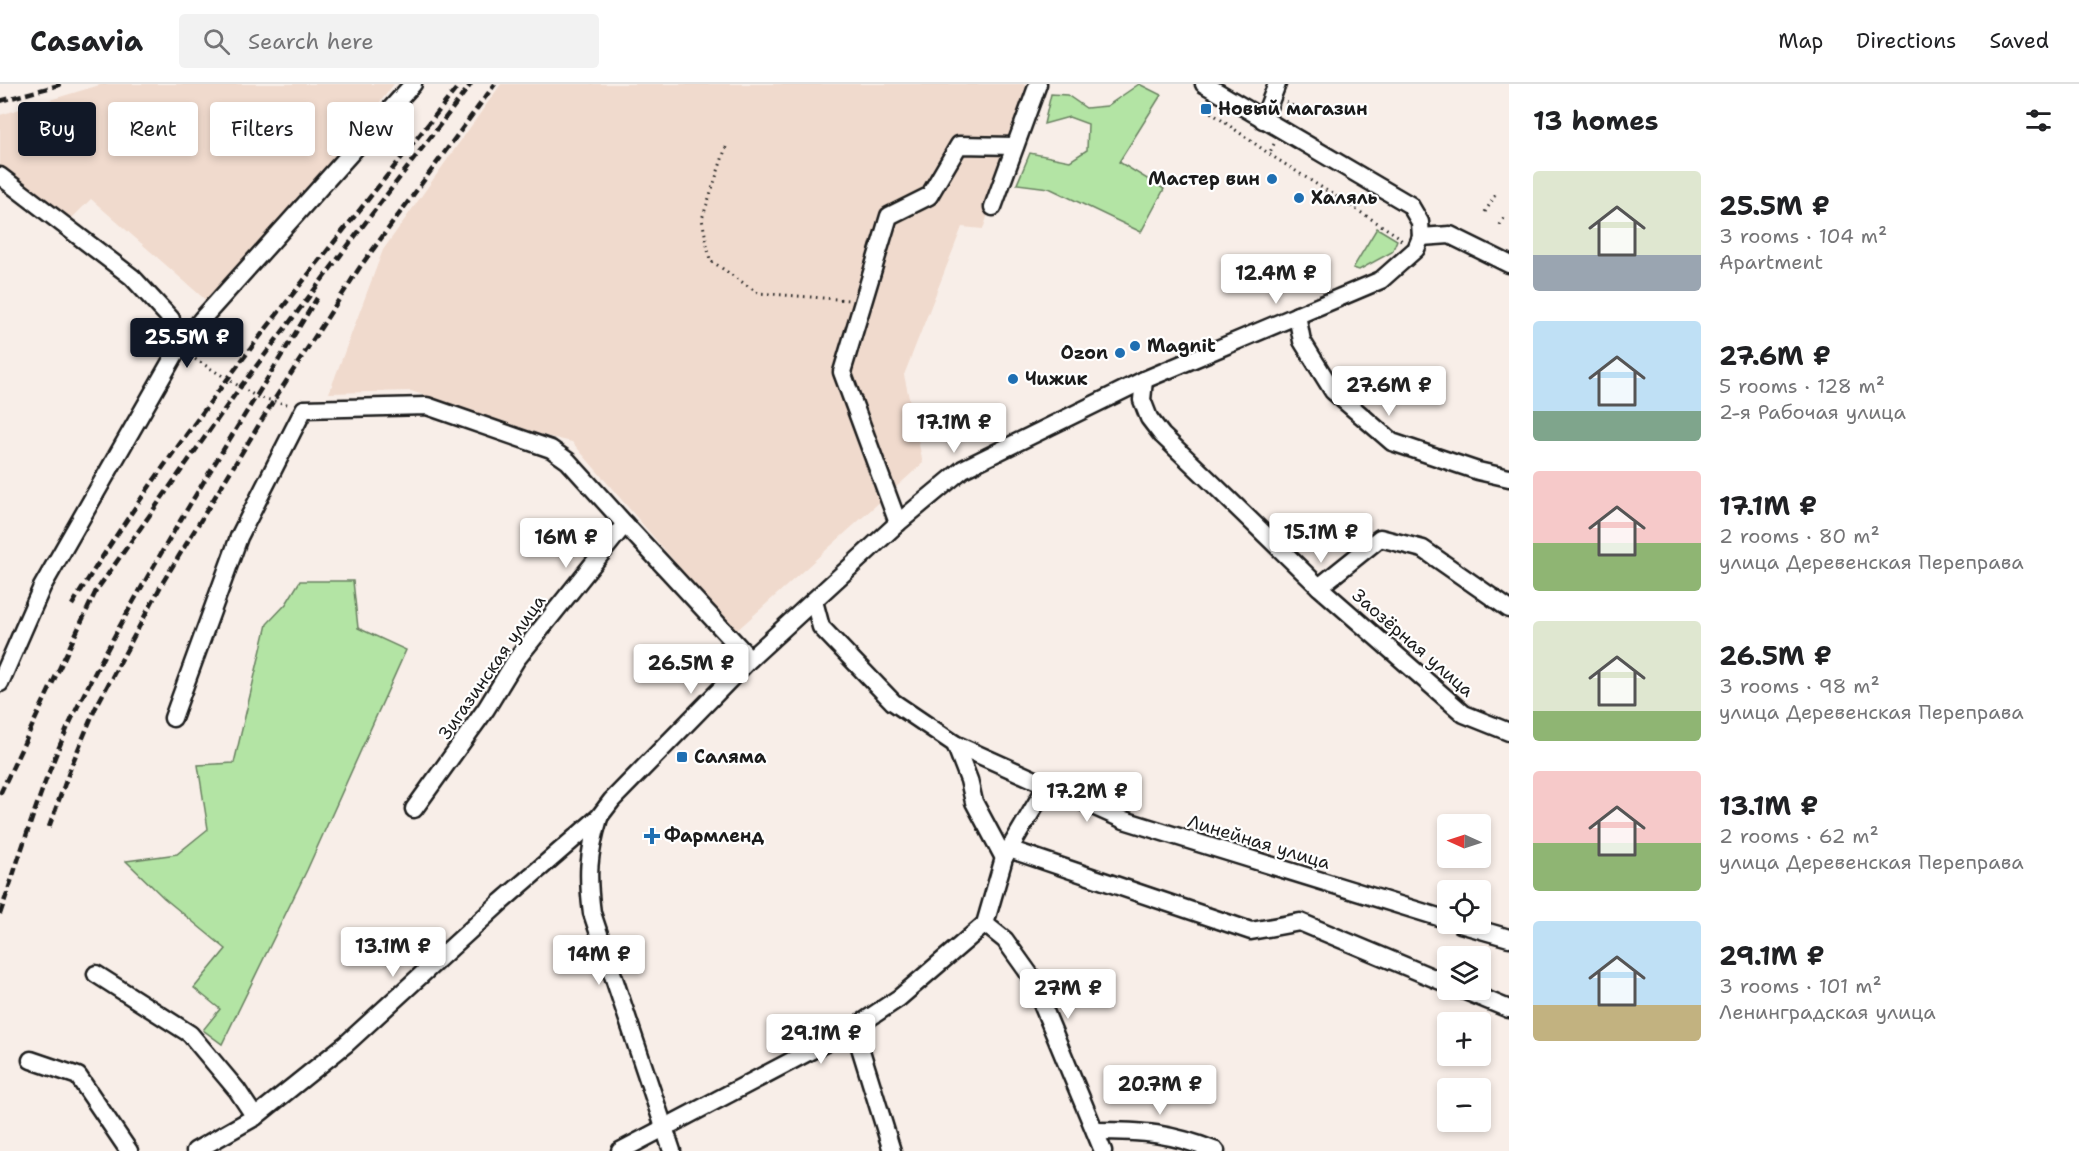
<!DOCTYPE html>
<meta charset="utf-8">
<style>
:root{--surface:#fff;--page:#f2f2f2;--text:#202124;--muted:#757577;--line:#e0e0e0;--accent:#111827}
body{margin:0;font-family:"Shantell Sans",sans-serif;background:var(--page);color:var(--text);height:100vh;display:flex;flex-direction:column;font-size:22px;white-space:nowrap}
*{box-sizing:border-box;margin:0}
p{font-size:20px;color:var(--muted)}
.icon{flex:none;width:33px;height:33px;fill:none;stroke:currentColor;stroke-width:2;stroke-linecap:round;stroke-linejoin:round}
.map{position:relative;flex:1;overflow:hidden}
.side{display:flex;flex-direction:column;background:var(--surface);width:570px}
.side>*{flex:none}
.top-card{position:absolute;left:18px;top:18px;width:570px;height:54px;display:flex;gap:12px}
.needle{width:39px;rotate:273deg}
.controls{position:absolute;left:1437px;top:730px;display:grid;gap:12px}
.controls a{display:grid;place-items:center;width:54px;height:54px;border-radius:6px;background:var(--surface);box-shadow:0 3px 9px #0003;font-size:30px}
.price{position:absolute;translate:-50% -51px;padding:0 14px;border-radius:6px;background:#fff;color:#222;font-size:20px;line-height:39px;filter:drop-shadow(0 2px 3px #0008)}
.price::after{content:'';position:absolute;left:50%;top:36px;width:18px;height:14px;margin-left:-9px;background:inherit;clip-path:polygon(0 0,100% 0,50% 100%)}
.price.selected{background:var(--accent);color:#fff}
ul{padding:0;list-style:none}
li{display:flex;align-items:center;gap:18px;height:150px;padding:0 24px}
li span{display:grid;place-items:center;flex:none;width:168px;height:120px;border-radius:6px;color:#555}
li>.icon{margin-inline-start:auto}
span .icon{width:72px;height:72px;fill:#fffc;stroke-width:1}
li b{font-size:26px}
h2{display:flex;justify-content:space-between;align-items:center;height:72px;padding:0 24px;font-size:26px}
.pill{padding:0 21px;border-radius:6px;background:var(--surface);box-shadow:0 3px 9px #0003;font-size:21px;line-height:54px}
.pill.selected{background:var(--accent);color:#fff}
header{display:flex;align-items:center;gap:36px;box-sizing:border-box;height:84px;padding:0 30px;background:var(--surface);border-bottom:2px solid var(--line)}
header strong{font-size:28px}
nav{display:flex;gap:33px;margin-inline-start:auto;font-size:21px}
.search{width:420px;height:54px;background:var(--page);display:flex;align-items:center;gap:15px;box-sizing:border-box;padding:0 21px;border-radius:6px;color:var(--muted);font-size:22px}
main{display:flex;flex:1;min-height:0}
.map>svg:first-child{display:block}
</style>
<header>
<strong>Casavia</strong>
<div class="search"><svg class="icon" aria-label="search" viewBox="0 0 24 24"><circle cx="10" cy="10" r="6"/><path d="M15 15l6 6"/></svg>Search here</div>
<nav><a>Map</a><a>Directions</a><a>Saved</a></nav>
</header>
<main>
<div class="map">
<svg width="1509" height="1067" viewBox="0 0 1509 1067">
<rect width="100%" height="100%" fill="#f8eee8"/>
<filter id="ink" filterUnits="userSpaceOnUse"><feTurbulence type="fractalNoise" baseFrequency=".0167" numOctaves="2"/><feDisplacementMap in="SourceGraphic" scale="12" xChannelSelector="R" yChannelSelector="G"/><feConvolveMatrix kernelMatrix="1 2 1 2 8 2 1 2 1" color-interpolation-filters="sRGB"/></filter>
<g filter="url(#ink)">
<g fill="#f0dacd">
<path d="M103,0H394L310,109L209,219L91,115L72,134L0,86V31Z"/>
<path d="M501,0H1033L983,145L962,143L904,291L923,379L735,548L572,358L546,352L411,307L329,309L383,166Z"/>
</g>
<g fill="#b3e4a4" stroke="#688060" stroke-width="1.5">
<path d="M1139,0L1161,11L1119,78L1164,105L1141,148L1049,104L1017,100L1030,69L1070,77L1087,66L1088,40L1069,33L1044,40L1051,10L1067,11L1086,24L1107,22Z"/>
<path d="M1377,144L1397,156L1392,168L1359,186L1353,184Z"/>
<path d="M300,497H353L358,544L406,566L307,786L222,960L203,946L220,925L194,904L226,865L164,814L126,777L177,770L208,745L198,681L234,679L267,540L286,520Z"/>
</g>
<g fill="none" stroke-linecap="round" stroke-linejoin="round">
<defs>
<g id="minor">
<path d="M1204,0L1410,121L1420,138L1421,153L1450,151L1509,180"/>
<path d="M1263,36L1277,0"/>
<path d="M0,92L132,193L171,235L178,265"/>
<path d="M993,123L1038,0"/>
<path d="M1297,231L1302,257L1333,307L1392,358L1478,387L1509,394"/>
<path d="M1144,296L1142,316L1149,334L1162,351L1208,395L1319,503L1464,630L1509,648"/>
<path d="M898,439L842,288L889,132L929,112L959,61L1015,62"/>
<path d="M1319,503L1380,454L1423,465L1509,525"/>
<path d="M814,517L821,543L893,618L955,660L1124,736L1448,836"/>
<path d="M0,599L42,503L178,265L202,235L413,0"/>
<path d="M173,634L239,453L304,325L427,322L551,365L568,377L625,440"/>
<path d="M955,660L969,696L974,718L1004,774"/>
<path d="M414,725L486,625L516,576L625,440L750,575"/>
<path d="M599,734C588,771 587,791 592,829L672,1067"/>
<path d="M1009,765L1251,847L1300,838L1448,900"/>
<path d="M985,840L1005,856L1030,891L1103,1067"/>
<path d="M985,840L1004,774L1046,703"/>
<path d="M1460,840L1509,854"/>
<path d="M96,890L190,950L237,1006L255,1033"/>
<path d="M1463,906L1509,925"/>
<path d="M854,944L892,1067"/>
<path d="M31,976L78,992L129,1067"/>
<path d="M1095,1047C1144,1047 1170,1049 1216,1067"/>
<path d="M195,1067L255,1033L346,960L501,818L599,733L612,716L750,575L898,439L963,385L1144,296L1381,196L1416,165L1421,153"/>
<path d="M620,1067L854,944L899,914L985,840"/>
</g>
</defs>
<use href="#minor" stroke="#1c1c1c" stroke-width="21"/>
<g stroke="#1c1c1c" stroke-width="3" stroke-dasharray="1.5 4.5" stroke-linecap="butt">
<path d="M1286,18L1296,24L1289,34"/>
<path d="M1206,25L1268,69"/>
<path d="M1274,60L1269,70L1398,152L1403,159"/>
<path d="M726,63L702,135L710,176L758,209L849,216"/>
<path d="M1485,128L1495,112L1498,114"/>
<path d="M1500,141L1505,132"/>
<path d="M190,272L257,313L291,321"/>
</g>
<use href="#minor" stroke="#fff" stroke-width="16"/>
<g stroke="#1c1c1c" stroke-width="4.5" stroke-dasharray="9 4.5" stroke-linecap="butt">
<path d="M0,17L63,0"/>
<path d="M72,521C185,336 326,170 460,0"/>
<path d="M0,710L96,507L241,302L471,0"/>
<path d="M49,743L72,680L95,625L163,498L274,316L360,183L495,0"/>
<path d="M0,830C23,763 43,694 74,630C145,486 233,351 317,214"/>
</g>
</g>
</g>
<g fill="#1f6fb2" stroke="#fff" stroke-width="2">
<rect x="1200" y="19" width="12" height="12" rx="3"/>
<circle cx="1272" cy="95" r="6"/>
<circle cx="1299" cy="114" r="6"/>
<circle cx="1135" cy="262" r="6"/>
<circle cx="1120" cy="269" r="6"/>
<circle cx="1013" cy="295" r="6"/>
<rect x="676" y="667" width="12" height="12" rx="3"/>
<path d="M649 743h6v6h6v6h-6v6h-6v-6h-6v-6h6z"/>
</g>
<g text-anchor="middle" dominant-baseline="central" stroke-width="4.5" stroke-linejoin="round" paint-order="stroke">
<g font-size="18" font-weight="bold" fill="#1c1c1c" stroke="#fff" text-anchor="start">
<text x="1218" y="25">Новый магазин</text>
<text x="1260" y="95" text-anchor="end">Мастер вин</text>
<text x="1311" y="114">Халяль</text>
<text x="1147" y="262">Magnit</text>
<text x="1108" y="269" text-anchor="end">Ozon</text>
<text x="1025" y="295">Чижик</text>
<text x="694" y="673">Саляма</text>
<text x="664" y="752">Фармленд</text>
</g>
<g font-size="18" fill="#1c1c1c" stroke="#fff">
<text transform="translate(1413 559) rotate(41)">Заозёрная улица</text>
<text transform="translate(492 583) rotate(-55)">Зигазинская улица</text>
<text transform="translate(1259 758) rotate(17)">Линейная улица</text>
</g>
</g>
</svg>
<div class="controls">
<a><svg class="needle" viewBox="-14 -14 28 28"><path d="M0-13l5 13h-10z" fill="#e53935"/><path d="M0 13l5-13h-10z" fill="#757577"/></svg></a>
<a><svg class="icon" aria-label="locate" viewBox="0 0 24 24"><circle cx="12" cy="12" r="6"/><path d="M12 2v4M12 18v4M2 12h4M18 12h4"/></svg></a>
<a><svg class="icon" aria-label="layers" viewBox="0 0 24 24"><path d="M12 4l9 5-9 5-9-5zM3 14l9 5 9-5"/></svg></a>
<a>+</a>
<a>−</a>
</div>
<b class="price" style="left:1276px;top:221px">12.4M ₽</b>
<b class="price selected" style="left:187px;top:285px">25.5M ₽</b>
<b class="price" style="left:1389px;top:333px">27.6M ₽</b>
<b class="price" style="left:954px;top:370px">17.1M ₽</b>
<b class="price" style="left:1321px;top:480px">15.1M ₽</b>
<b class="price" style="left:566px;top:485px">16M ₽</b>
<b class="price" style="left:691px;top:611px">26.5M ₽</b>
<b class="price" style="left:1087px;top:739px">17.2M ₽</b>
<b class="price" style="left:393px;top:894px">13.1M ₽</b>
<b class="price" style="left:599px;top:902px">14M ₽</b>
<b class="price" style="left:1068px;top:936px">27M ₽</b>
<b class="price" style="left:821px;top:981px">29.1M ₽</b>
<b class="price" style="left:1160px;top:1032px">20.7M ₽</b>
<div class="top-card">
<a class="pill selected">Buy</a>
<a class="pill">Rent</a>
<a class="pill">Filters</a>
<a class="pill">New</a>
</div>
</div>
<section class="side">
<h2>13 homes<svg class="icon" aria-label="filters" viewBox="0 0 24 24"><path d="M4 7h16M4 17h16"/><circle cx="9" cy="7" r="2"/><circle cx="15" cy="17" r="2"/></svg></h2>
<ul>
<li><span style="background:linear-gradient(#dfe7d0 70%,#9aa5b1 0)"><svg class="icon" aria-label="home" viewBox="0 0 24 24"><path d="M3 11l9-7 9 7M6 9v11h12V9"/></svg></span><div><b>25.5M ₽</b><p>3 rooms · 104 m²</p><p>Apartment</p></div></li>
<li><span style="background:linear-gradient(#bfe0f5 75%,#7fa58c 0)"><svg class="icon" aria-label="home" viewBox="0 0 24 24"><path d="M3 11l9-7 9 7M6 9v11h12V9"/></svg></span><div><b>27.6M ₽</b><p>5 rooms · 128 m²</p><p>2-я Рабочая улица</p></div></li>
<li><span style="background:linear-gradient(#f6c9c9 60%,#8fb573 0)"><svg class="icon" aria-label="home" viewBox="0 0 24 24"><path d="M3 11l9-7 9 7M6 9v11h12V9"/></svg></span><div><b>17.1M ₽</b><p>2 rooms · 80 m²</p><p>улица Деревенская Переправа</p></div></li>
<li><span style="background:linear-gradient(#dfe7d0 75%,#8fb573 0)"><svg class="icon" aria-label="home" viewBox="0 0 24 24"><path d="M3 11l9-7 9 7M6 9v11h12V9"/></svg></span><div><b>26.5M ₽</b><p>3 rooms · 98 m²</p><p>улица Деревенская Переправа</p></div></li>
<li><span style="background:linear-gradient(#f6c9c9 60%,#8fb573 0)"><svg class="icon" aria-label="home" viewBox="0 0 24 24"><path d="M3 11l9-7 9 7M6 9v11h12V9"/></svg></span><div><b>13.1M ₽</b><p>2 rooms · 62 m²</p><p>улица Деревенская Переправа</p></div></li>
<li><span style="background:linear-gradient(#bfe0f5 70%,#c2b280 0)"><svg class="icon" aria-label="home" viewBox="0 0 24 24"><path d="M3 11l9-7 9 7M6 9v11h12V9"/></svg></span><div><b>29.1M ₽</b><p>3 rooms · 101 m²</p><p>Ленинградская улица</p></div></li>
</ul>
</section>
</main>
